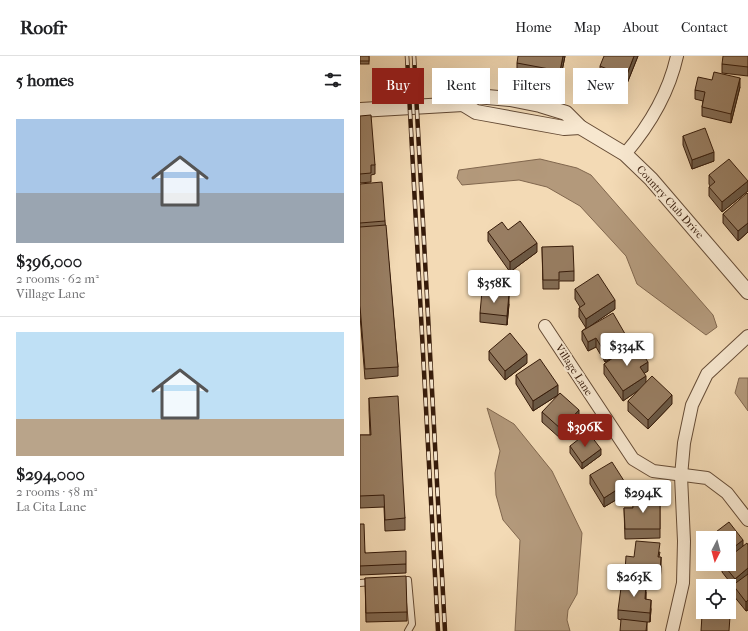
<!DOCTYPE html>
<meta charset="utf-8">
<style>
:root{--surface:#fff;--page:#f6f6f6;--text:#202124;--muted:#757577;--line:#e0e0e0;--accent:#8f2418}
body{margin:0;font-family:"IM FELL French Canon",serif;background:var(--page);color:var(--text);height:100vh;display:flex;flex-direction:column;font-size:15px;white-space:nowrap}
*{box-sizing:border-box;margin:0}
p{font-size:13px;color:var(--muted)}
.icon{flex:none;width:22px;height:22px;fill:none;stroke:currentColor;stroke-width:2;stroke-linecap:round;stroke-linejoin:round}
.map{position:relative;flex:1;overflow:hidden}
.side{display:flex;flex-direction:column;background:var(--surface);width:360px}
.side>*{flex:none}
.hud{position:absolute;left:12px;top:12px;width:316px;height:36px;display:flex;gap:8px}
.needle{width:26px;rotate:186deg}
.buttons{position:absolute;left:336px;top:475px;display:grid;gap:8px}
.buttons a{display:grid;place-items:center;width:40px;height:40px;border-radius:0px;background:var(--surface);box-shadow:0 4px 16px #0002;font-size:20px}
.price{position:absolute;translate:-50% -34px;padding:0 9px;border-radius:4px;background:#fff;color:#222;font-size:13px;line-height:26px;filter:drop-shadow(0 1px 2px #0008)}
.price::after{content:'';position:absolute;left:50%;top:24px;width:12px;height:9px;margin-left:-6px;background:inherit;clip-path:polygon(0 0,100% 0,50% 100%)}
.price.current{background:var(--accent);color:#fff}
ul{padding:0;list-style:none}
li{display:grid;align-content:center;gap:8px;height:212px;padding:0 16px}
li+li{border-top:1px solid var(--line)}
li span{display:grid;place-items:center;height:124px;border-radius:0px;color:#555}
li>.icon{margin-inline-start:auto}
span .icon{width:72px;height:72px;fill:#fffc;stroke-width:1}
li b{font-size:17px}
h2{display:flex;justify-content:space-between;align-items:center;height:48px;padding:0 16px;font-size:17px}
.pill{padding:0 14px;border-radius:0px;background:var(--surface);box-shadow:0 4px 16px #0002;font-size:14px;line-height:36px}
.pill.current{background:var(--accent);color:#fff}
header{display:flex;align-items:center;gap:24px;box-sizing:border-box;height:56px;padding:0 20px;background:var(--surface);border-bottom:1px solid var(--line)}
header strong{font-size:19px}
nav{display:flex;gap:22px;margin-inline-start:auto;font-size:14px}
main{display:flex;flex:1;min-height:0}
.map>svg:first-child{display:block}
</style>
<header>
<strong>Roofr</strong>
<nav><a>Home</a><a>Map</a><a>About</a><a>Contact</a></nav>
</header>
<main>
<section class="side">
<h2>5 homes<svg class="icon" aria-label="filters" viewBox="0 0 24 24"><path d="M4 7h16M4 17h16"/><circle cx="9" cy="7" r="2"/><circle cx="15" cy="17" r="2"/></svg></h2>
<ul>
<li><span style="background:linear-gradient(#a9c7e8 60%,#9aa5b1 0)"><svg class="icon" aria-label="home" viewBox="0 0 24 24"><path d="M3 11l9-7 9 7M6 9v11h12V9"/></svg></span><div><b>$396,000</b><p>2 rooms · 62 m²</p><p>Village Lane</p></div></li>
<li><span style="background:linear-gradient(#bfe0f5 70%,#b9a48a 0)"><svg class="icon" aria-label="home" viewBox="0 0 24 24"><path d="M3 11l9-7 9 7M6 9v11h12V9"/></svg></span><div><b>$294,000</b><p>2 rooms · 58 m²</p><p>La Cita Lane</p></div></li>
</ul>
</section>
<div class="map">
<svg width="388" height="575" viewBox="0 0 388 575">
<rect width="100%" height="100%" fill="#f3dab5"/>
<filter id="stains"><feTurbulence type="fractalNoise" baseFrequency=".005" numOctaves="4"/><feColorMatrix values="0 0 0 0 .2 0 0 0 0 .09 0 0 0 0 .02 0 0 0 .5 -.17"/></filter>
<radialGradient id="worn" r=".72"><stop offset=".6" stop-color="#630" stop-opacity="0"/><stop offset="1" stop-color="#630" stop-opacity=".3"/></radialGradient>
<g fill="#b3997b" stroke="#81674e">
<path d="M180,103L217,112L231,119L353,259L357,271L346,279L277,228L266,200L220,150L187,131L159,124L102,129L97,122L99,114Z"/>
<path d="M379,322H388V355L375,337Z"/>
<path d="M127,352L154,368L192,415L222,477L217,538L208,554L207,564L210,575H155L160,484L143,464L136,439L135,417L140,395Z"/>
</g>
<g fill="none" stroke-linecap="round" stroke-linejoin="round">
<defs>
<g id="service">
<path d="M39,525L48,524L52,568L48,575"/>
<path d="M0,527L12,526"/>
</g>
<g id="minor">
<path d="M265,98C289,70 309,36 317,0"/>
<path d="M185,270L273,403L293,415L347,422L367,437L388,464"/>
<path d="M312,575L323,527L324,485L321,420L324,387L332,349L347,318L388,280"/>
</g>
<g id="tertiary">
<path d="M103,48L116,56L204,72L220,71"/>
<path d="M0,54L103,48L116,40L150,43L180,49L206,57L220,71L265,98L291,123L388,236"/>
</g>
</defs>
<use href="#service" stroke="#654b35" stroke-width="8"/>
<use href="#minor" stroke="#654b35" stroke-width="14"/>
<use href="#tertiary" stroke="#654b35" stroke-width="16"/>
<use href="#service" stroke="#f7e7cf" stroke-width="6"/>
<use href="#minor" stroke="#f7e7cf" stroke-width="12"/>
<use href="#tertiary" stroke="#f7e7cf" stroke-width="14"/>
<defs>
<g id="rail">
<path d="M47,0L78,575"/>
<path d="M54,0L85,575"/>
</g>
</defs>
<use href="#rail" stroke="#361b0a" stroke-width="4.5"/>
<use href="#rail" stroke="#f7e7cf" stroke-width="3" stroke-dasharray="9" stroke-linecap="butt"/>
</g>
<g fill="#836c55" stroke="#361b0a">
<rect x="0" y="0" width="9" height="8"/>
<path d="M205,0L200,25L157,16V7Z"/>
<path d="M278,0L266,30L240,20V10Z"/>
<path d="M388,0V20L362,17V8Z"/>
<path d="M380,31L371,67L342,60V51L343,45L335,43V34Z"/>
<path d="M0,60L15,109V118L11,119V126L0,127Z"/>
<path d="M323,80L354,105L332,113L323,89Z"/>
<path d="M349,119L388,135L362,156L349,140V131L350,130L349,128Z"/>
<path d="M0,128L25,165L38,311V320L5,323L0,259Z"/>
<path d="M388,138V176L378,185L363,167V158Z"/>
<path d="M128,176L177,196L150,216L128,185Z"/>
<path d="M182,191L214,215V225H199V233H183Z"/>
<path d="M215,233L255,253L230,270L268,292L288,315L284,317L286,327L312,348L288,373L268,355V345L280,333L263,345L244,318V308L261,297L245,306L236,291L228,295L222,284V275L226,272L219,261V252L220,251L215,243Z"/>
<path d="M149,248L147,269L120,266V257Z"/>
<path d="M129,295L167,307L145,324L129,304Z"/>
<path d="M156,319L198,339L173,355L156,328Z"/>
<path d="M9,342L45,462V474L25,475L24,451L0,452V379H10L9,354Z"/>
<path d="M182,356L219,363L201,383L182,366Z"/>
<path d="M210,390L241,399L222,413L210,397Z"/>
<path d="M230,419L266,438L244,451L230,428Z"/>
<path d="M300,441V482L265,483L264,452H272Z"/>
<path d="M0,468L5,497L46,508V517L0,519Z"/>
<path d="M388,489V554L386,555L373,539V530L362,516V510L361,511L358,508H369L383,490Z"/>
<path d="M300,496L299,501L301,511L300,527L265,524V515L274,501Z"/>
<path d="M5,522L47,556V565L6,566Z"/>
<path d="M286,536V543L291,553L290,566H287V575L261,564L258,563V554Z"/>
</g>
<g fill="#6a5845" stroke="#361b0a">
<path d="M203,0H205L200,25V15Z"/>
<path d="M274,0H278L266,30V21Z"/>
<path d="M380,22V31L371,67V58Z"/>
<path d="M354,96V105L332,113V104Z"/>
<path d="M388,125V135L362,156V146Z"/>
<path d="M388,167V176L378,185V175Z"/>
<path d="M177,187V196L150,216V206Z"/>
<path d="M149,238V248L147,269V260Z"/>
<path d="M255,244V253L226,273V263Z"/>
<path d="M236,282V291L228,295V286Z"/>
<path d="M268,283V292L245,306V297Z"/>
<path d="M167,298V307L145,324V315Z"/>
<path d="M288,306V315L280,320V311Z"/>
<path d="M286,320V329L263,345V335Z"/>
<path d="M198,329V339L173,355V345Z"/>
<path d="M312,339V348L288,373V364Z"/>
<path d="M219,354V363L201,383V373Z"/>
<path d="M241,393V399L222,413V407Z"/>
<path d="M266,428V438L244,451V442Z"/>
<path d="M383,484V493L369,505V495Z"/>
<path d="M301,501V511L300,527V518Z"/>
<path d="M388,512V522L375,532V523Z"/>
<path d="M286,527V536L285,553V543Z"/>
<path d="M291,544V553L290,566V557Z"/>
<path d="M388,544V554L386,555V546Z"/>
</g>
<g fill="#987e63" stroke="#361b0a">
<rect x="0" y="0" width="9" height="5"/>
<path d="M158,0H203L200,15L157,7Z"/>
<path d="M244,0H274L266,21L240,10Z"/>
<path d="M363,0H388V11L362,8Z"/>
<path d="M354,16L380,22L371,58L342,51L345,36L335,34L338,21L352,24Z"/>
<path d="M11,59L15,109H11V117L0,118V60Z"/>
<path d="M345,72L354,96L332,104L323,80Z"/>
<path d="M369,103L388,125L362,146L349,131L355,126L349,119Z"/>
<path d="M22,126L25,165L0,167V128Z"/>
<path d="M387,137L388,138V167L378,175L363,158Z"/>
<path d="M160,165L177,187L150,206L128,176L142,166L148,174Z"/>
<path d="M26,169L38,311L5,313L0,250V171Z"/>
<path d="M213,190L214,215L199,216V224H183L182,191Z"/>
<path d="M238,218L255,244L226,263L219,252L225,248L215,233Z"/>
<path d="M122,235L149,238L147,260L120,257Z"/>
<path d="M253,257L268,283L245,297L236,282L228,286L222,275Z"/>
<path d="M150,277L167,298L145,315L129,295Z"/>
<path d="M275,287L288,306L280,311L286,320L263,335L244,308Z"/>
<path d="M180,303L198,329L173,345L156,319Z"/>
<path d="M292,320L312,339L288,364L268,345Z"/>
<path d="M200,337L219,354L201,373L182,356Z"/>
<path d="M38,340L45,462L25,464L24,439L0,440V379H11L9,342Z"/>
<path d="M228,376L241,393L222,407L210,390Z"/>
<path d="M252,406L266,428L244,442L230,419Z"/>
<path d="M272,441H300V473H265L264,452H273Z"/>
<path d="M369,466L383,484L369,495V482H348Z"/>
<path d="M0,468H4L5,497L46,495V508L0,510Z"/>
<path d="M276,485L300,487L298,501H301L300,518L265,515L266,500L274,501Z"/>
<path d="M387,487L388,489V512L375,523L363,508H369V501Z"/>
<path d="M388,518V544L386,546L373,529Z"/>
<path d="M46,520L47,556L6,557L5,522Z"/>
<path d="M266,525L286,527L285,543L291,544L290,557L258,554L261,532H266Z"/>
<path d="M342,559L370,560L369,575H341Z"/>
<path d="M261,563L287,566L286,575H260Z"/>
</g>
<g text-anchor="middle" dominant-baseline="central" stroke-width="4" stroke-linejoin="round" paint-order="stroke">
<g font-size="11" fill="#361b0a" stroke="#f7e7cf">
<text transform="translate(310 146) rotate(48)">Country Club Drive</text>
<text transform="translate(214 314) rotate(57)">Village Lane</text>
</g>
</g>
<rect width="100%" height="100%" filter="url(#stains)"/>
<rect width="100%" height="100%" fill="url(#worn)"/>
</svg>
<div class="buttons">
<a><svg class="needle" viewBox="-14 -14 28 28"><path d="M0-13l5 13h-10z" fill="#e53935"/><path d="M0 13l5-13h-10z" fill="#757577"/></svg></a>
<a><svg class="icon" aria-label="locate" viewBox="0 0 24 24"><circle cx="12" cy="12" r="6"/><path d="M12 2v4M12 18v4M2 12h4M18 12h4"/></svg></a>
</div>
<b class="price" style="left:134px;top:248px">$358K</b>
<b class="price" style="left:267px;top:311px">$334K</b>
<b class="price current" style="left:225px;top:392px">$396K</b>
<b class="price" style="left:283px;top:458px">$294K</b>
<b class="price" style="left:274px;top:542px">$263K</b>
<div class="hud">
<a class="pill current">Buy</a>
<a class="pill">Rent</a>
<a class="pill">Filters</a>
<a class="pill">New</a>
</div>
</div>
</main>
